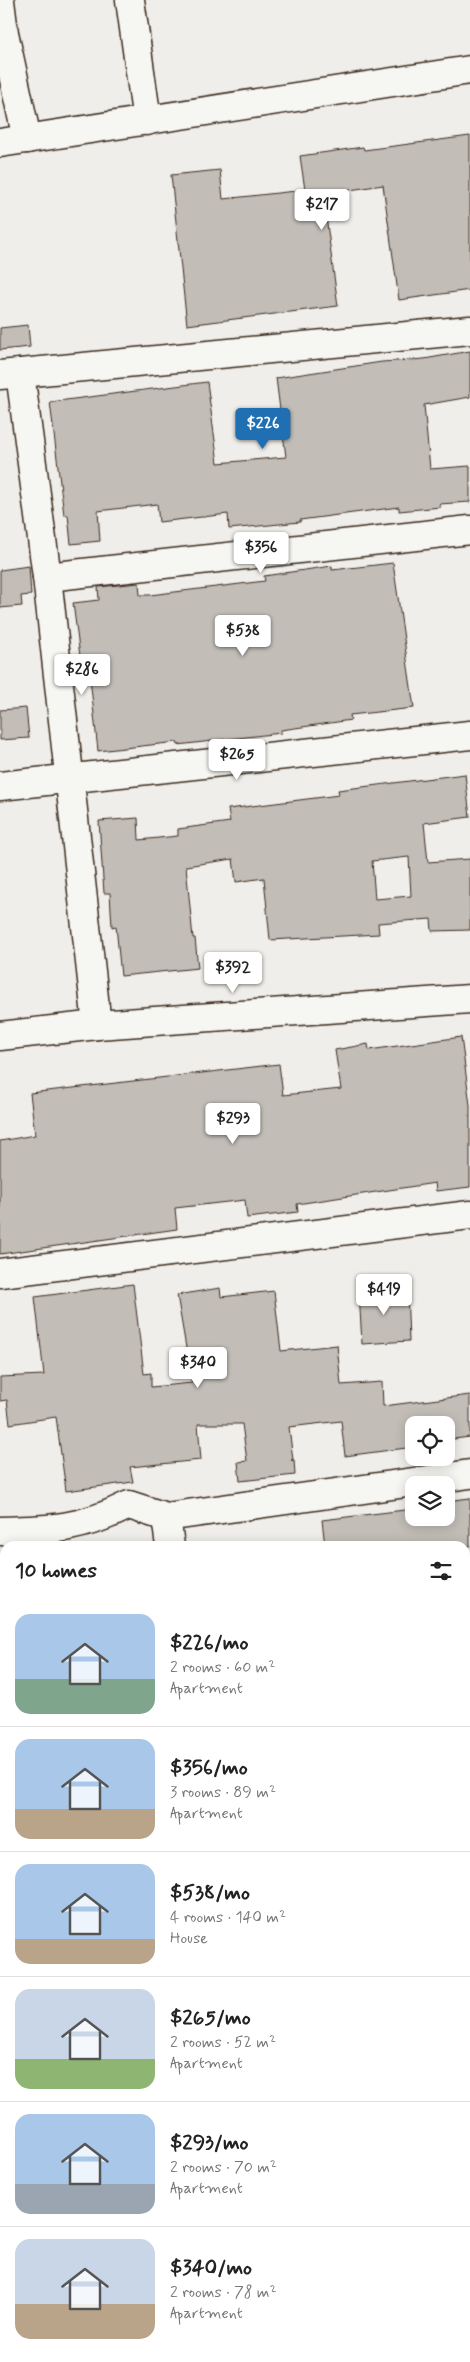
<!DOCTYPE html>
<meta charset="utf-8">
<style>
:root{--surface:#fff;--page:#f2f2f2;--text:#222;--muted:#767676;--line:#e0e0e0;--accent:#1f6fb2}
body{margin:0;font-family:Mynerve,sans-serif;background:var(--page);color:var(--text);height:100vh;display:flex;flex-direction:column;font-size:19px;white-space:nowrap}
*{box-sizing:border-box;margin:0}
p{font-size:16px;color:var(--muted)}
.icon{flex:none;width:28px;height:28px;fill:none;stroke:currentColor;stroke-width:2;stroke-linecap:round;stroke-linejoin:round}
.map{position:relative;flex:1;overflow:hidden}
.sheet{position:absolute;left:0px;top:1541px;width:470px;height:821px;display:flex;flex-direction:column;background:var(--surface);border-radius:15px 15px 0 0;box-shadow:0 2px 12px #0003}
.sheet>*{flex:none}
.tools{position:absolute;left:405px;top:1416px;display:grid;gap:10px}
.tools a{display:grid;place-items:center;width:50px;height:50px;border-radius:10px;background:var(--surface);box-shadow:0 2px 12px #0003;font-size:25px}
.price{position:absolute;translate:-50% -42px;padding:0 11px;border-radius:5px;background:#fff;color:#222;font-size:16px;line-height:32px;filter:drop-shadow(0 1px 2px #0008)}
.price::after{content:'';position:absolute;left:50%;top:30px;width:15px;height:11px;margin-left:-8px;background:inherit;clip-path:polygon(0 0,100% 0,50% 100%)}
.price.active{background:var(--accent);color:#fff}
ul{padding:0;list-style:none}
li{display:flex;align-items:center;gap:15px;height:125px;padding:0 15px}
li+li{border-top:1px solid var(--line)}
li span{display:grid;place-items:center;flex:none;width:140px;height:100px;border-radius:15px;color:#555}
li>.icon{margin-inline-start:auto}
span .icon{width:60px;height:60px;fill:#fffc;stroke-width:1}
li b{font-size:21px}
h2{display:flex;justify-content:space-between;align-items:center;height:60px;padding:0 15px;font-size:21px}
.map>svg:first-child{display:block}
</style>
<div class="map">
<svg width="470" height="2362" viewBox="0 0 470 2362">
<rect width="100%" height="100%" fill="#efeeea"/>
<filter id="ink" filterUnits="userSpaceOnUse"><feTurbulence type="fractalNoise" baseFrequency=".02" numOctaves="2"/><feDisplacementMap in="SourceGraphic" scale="10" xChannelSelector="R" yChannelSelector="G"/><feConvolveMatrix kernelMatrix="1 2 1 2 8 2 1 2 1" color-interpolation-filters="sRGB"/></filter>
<g filter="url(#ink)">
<g fill="#c2bdb7" stroke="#3b2a1e" fill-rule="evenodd">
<path d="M470,136V290L399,300L383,185L323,194L338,306L187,325L171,175L220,170L223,199L305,190L300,156L363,147L364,150Z"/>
<path d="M28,325L30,347L0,350V328Z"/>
<path d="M470,351V397L424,405L430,469L470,466V502L439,504L441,507L399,511V507L300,520V522L229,529L228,514L159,522L157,504L98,511L100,541L71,544L68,515H64L50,402L207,382L218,463L286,457L276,378L382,362L424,359Z"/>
<path d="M393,563L414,708L350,715L351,720L281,730V733L178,745L177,742L98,751L90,678L83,679L73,603L99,600L98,587L139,583L140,595H150L265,581L264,576L332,566V570Z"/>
<path d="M29,566L31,595L21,596L22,606L0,608V570Z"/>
<path d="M26,708L29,738L0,740V710Z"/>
<path d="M465,774L470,817L424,823L428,862L470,859V930L432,931L431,919L378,923L379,934L270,940L264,878L236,882L233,859L186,866L193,938H195L198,968L121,976L116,926L112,927L110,893H104L99,821L138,818L139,840L178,836V829L230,822L228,809L339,795L338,790ZM409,857L411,896L375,899L372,861Z"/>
<path d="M461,1037L470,1105V1187L436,1191L435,1183L297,1204L298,1212L247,1218L245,1200L175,1208L177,1229L0,1254V1141L35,1135L30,1093L279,1064L283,1095L341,1089L335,1050L368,1044L369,1050Z"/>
<path d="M133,1284L144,1374L151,1373V1387L192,1383L177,1295L220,1288L221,1297L274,1291L281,1351L337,1345L341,1385L382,1382L383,1406L470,1395V1437L446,1440V1425H414V1447L345,1456L341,1421L289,1427L293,1460H291H294L295,1475L240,1481L238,1462L247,1461L242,1424H198L201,1460L130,1467L133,1482L66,1491L56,1417L10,1424L7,1400L0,1401V1377L44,1375L35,1297Z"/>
<path d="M407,1289L409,1341L362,1344L359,1292Z"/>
<path d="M470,1498V1546H325L322,1520L413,1509L414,1506V1518H446V1501Z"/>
</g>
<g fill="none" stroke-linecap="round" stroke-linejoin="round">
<defs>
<g id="street">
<path d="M130,0L147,121"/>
<path d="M0,1L4,33L27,139"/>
<path d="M0,143L470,70"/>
<path d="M20,373L47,577L97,1025"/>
<path d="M0,375L470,330"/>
<path d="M47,577L470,530"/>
<path d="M0,786L470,735"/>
<path d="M0,1036L97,1025L470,999"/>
<path d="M0,1273L470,1215"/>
<path d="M166,1517L170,1546"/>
<path d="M0,1531C52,1530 81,1529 129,1505L166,1517L470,1474"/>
<path d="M465,1681L470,1680"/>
<path d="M465,1886L470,1885"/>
<path d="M465,2096L470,2095"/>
<path d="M0,2172L5,2171"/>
</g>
</defs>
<use href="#street" stroke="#3b2a1e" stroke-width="31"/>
<use href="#street" stroke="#f6f6f2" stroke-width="28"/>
</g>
</g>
</svg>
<div class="tools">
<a><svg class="icon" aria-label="locate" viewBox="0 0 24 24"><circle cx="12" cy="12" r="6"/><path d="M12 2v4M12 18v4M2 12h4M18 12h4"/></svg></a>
<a><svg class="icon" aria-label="layers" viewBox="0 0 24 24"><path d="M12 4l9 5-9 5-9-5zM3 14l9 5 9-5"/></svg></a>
</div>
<b class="price" style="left:322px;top:231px">$217</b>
<b class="price active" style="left:263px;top:450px">$226</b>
<b class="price" style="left:261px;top:574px">$356</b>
<b class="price" style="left:243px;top:657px">$538</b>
<b class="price" style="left:82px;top:696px">$286</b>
<b class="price" style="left:237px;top:781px">$265</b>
<b class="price" style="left:233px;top:994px">$392</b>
<b class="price" style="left:233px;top:1145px">$293</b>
<b class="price" style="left:384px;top:1316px">$419</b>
<b class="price" style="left:198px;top:1389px">$340</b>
<section class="sheet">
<h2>10 homes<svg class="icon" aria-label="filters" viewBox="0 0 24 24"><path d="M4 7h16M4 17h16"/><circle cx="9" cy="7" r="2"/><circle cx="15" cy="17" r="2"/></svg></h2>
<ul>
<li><span style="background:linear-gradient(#a9c7e8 65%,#7fa58c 0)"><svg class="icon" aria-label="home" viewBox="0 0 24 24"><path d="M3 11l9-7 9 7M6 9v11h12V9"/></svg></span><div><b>$226/mo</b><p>2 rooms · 60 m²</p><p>Apartment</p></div></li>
<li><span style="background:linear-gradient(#a9c7e8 70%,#b9a48a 0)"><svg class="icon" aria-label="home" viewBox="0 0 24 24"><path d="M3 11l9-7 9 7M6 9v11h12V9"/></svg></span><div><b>$356/mo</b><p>3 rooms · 89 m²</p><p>Apartment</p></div></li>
<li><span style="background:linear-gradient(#a9c7e8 75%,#b9a48a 0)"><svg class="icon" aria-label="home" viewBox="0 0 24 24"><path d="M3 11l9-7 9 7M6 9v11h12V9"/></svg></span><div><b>$538/mo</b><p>4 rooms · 140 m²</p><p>House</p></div></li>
<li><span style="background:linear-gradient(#c9d6e8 70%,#8fb573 0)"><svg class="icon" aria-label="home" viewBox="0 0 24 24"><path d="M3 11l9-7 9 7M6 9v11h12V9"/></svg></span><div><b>$265/mo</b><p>2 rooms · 52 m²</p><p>Apartment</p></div></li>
<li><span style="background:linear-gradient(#a9c7e8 70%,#9aa5b1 0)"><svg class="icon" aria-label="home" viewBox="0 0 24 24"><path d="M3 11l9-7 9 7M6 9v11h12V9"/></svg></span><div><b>$293/mo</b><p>2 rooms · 70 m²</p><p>Apartment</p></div></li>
<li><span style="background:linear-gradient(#c9d6e8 65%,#b9a48a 0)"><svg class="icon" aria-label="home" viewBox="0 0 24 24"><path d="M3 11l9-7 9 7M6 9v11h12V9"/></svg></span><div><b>$340/mo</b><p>2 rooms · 78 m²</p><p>Apartment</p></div></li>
</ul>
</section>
</div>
